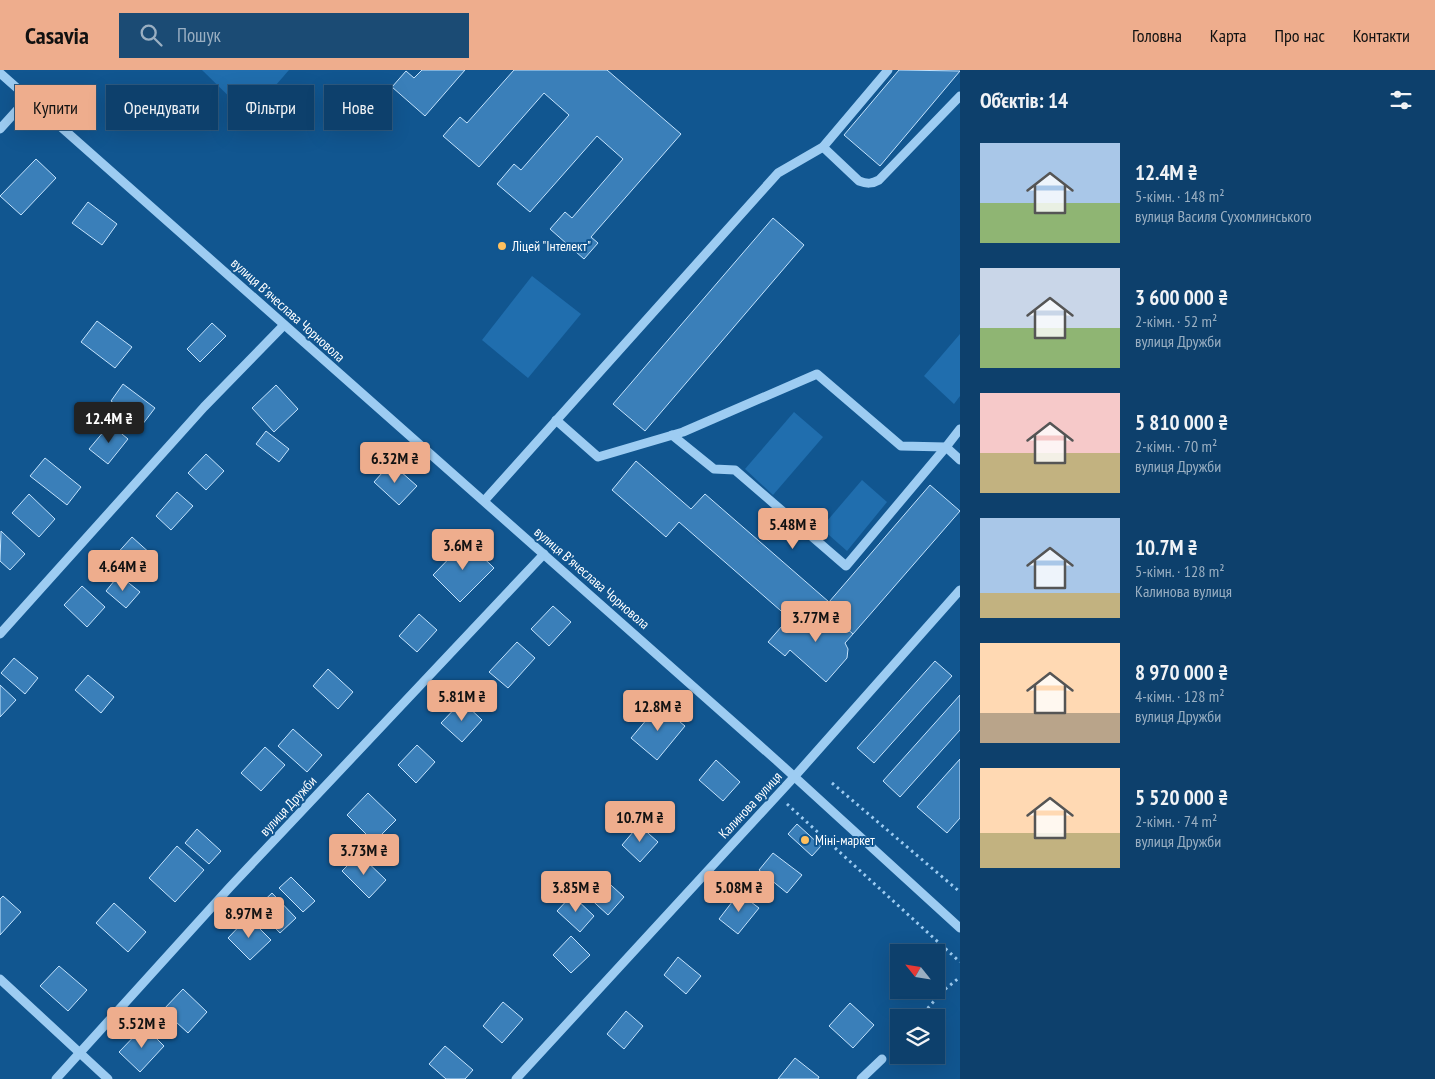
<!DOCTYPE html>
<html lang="uk">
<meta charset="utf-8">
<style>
:root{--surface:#0d406c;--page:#1b4b74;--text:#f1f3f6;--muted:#9aafc2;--line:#2d597f;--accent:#eead8d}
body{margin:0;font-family:"PT Sans Narrow",sans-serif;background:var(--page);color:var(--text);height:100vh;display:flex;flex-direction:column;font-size:19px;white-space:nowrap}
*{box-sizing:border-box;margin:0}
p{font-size:16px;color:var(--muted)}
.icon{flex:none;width:28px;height:28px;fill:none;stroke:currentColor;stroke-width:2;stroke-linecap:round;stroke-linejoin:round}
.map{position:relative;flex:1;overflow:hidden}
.details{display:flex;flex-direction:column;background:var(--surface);width:475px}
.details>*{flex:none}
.hud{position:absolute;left:15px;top:15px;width:475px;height:45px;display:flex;gap:10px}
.needle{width:32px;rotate:300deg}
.buttons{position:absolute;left:890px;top:874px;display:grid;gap:10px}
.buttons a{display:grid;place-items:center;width:55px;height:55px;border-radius:0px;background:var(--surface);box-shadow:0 5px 20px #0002,0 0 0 1px var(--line);font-size:25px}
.price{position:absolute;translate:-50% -42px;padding:0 11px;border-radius:5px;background:var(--accent);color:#111;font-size:16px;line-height:32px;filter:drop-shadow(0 1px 2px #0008)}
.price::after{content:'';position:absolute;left:50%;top:30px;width:15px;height:11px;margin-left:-8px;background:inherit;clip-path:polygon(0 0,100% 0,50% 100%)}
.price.current{background:#222;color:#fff}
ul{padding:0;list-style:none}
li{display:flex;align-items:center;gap:15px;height:125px;padding:0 20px}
li span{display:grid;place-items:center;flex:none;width:140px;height:100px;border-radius:0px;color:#555}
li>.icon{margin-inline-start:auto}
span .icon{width:60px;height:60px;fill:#fffc;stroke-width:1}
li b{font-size:21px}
h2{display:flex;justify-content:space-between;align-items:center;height:60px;padding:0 20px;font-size:21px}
.tag{padding:0 18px;border-radius:0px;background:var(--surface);box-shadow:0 5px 20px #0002,0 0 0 1px var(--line);font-size:18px;line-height:45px}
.tag.current{background:var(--accent);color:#111}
header{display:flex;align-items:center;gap:30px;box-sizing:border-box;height:70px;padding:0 25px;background:var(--accent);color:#111}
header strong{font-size:24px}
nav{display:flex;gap:28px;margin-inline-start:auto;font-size:18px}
.search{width:350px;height:45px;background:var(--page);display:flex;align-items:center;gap:12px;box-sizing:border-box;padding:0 18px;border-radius:0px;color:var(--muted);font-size:19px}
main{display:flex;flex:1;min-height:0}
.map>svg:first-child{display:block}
</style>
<header>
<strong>Casavia</strong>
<div class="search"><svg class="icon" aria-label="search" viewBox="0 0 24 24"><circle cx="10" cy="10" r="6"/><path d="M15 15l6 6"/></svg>Пошук</div>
<nav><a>Головна</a><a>Карта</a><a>Про нас</a><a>Контакти</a></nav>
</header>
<main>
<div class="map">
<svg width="960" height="1009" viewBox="0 0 960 1009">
<rect width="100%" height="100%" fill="#115690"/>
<g fill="#206eae">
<path d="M202,0H289L249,46Z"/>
<path d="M532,206L581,244L528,308L482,270Z"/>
<path d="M960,264V326L954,334L924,306Z"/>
<path d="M794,342L823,367L773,425L745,399Z"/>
<path d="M862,410L887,432L847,481L821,458Z"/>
</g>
<g fill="#3a7fb9" stroke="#c4e3fd">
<path d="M422,0H465L425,46L392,17L406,1L414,8Z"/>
<path d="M514,0H607L681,64L591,167L598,173L584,189L550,159L565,142L572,148L623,89L597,66L530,142L497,114L514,94L521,100L569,45L544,23L479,97L443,66L460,47L467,53Z"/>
<path d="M899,0L960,1L880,96L844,65Z"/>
<path d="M36,89L56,108L21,145L0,126Z"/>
<path d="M88,132L117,154L102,175L72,153Z"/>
<path d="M773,148L804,175L645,361L613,334Z"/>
<path d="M97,251L132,277L115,298L81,272Z"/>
<path d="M212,253L226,266L200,292L187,279Z"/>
<path d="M123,314L155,338L142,355L111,331Z"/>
<path d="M276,315L298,339L274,362L252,338Z"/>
<path d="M110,354L128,369L108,394L89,379Z"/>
<path d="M266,361L289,379L279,392L256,374Z"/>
<path d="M206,384L224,401L206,420L188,403Z"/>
<path d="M45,388L81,417L67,435L30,406Z"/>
<path d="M636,391L691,439L705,424L829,532L930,415L960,441L853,564L824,538L804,561L679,452L666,467L612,420Z"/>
<path d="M391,393L417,416L399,435L374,412Z"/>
<path d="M177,422L193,436L171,460L156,446Z"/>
<path d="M29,424L55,449L39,467L12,443Z"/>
<path d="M1,461L25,484L10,500L0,491Z"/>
<path d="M132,467L152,485L134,505L114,487Z"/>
<path d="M466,471L494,498L460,532L433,505Z"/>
<path d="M119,505L140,522L126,538L106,521Z"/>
<path d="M82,516L105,537L87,557L64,535Z"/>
<path d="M553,536L571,552L549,576L531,559Z"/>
<path d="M824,538L853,564L845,573L848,579L847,588L826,612L790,580L785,586L768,572L789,548L804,561Z"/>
<path d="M419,544L437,560L417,582L399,566Z"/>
<path d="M517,572L535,588L508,618L489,602Z"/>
<path d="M14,588L38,608L25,624L1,603Z"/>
<path d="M935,591L952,606L874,693L857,678Z"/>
<path d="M328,599L353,622L338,639L313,616Z"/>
<path d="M88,605L114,627L101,643L75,620Z"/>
<path d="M0,615L16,630L0,647Z"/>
<path d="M960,625V660L900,727L883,711Z"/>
<path d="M462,631L482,650L462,672L441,653Z"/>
<path d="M659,635L685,656L657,690L631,668Z"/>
<path d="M293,659L322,685L307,702L278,676Z"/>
<path d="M417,675L435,692L416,713L398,695Z"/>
<path d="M265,677L285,695L261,721L241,703Z"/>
<path d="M960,689V748L947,763L917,737Z"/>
<path d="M716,690L740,712L723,731L699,710Z"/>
<path d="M368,723L396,750L374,772L347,745Z"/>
<path d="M797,754L821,776L812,786L788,764Z"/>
<path d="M639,755L658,772L640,792L622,775Z"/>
<path d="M197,759L221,781L209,794L185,773Z"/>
<path d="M177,776L204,800L175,832L149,808Z"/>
<path d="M773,783L802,805L787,823L759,800Z"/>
<path d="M359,784L386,810L369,828L342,801Z"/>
<path d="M601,806L624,827L608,845L585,824Z"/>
<path d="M291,807L315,831L303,842L279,818Z"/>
<path d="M272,823L296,848L280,863L256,838Z"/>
<path d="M739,823L759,838L738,864L719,849Z"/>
<path d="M572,825L594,846L580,862L557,841Z"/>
<path d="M3,826L21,842L0,865V829Z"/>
<path d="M114,833L146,862L128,882L96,853Z"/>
<path d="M248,847L271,870L250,890L228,868Z"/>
<path d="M571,866L590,885L571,903L553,885Z"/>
<path d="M678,887L701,906L686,924L664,905Z"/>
<path d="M59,896L87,920L68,941L40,916Z"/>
<path d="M183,919L207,942L188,963L163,940Z"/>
<path d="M503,932L523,949L502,973L483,956Z"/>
<path d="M850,933L874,955L853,978L829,956Z"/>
<path d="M626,941L643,956L624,979L607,964Z"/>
<path d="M144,956L164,976L140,1002L119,982Z"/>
<path d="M445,976L473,1000L465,1009H446L429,994Z"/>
<path d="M795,988L819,1007L818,1009H778Z"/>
</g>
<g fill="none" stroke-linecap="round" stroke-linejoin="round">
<g stroke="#9dccf2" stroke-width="3" stroke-dasharray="2.5 4" stroke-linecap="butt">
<path d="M832,713L960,822"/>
<path d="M787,734L960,892"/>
<path d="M919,948L943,921L960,907"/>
<path d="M891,980L899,971"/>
</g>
<g stroke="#9dccf2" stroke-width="9">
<path d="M0,3L776,690L960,858"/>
<path d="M0,59L28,28"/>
<path d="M823,77L859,111C867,114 872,114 879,110L960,26"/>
<path d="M556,350L598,387L683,362L817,304L901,376L946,377"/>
<path d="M960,359L946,377L960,390"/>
<path d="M672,365L714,399L735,400L846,496L946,377"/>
<path d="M484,431L778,103L823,77L888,0"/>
<path d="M0,564L204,337L284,255"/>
<path d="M0,909L108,1009"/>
<path d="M56,1009L230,817L544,484"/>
<path d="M516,1009L795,706L960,520"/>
<path d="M861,1009L882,989"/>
</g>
</g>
<g fill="#ffc05e" stroke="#115690" stroke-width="2">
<circle cx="502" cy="176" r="5"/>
<circle cx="805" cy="770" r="5"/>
</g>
<g text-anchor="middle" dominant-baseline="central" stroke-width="4" stroke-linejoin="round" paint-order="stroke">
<g font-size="14" fill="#fff" stroke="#115690" text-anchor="start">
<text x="512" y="176">Ліцей "Інтелект"</text>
<text x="815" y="770">Міні-маркет</text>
</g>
<g font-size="14" fill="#fff" stroke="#115690">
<text transform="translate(288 240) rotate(42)">вулиця Вʼячеслава Чорновола</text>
<text transform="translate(592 508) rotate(41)">вулиця Вʼячеслава Чорновола</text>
<text transform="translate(750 735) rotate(-47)">Калинова вулиця</text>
<text transform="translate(288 736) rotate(-47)">вулиця Дружби</text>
</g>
</g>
</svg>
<div class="buttons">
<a><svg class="needle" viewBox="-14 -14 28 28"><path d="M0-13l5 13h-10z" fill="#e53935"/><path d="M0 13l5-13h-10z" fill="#9aafc2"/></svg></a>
<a><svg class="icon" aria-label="layers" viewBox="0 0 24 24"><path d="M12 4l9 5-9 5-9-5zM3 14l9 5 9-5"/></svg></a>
</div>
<b class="price current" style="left:109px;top:374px">12.4M ₴</b>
<b class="price" style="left:395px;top:414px">6.32M ₴</b>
<b class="price" style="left:793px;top:480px">5.48M ₴</b>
<b class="price" style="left:463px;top:501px">3.6M ₴</b>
<b class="price" style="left:123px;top:522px">4.64M ₴</b>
<b class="price" style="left:816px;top:573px">3.77M ₴</b>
<b class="price" style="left:462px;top:652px">5.81M ₴</b>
<b class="price" style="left:658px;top:662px">12.8M ₴</b>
<b class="price" style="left:640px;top:773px">10.7M ₴</b>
<b class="price" style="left:364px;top:806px">3.73M ₴</b>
<b class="price" style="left:576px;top:843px">3.85M ₴</b>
<b class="price" style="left:739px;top:843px">5.08M ₴</b>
<b class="price" style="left:249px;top:869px">8.97M ₴</b>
<b class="price" style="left:142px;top:979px">5.52M ₴</b>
<div class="hud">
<a class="tag current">Купити</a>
<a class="tag">Орендувати</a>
<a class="tag">Фільтри</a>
<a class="tag">Нове</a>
</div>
</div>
<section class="details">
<h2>Об’єктів: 14<svg class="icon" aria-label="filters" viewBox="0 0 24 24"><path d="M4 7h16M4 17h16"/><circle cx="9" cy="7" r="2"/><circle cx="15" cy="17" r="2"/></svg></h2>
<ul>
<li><span style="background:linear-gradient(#a9c7e8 60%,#8fb573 0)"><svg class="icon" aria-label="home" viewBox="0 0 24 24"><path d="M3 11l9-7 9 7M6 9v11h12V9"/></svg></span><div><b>12.4M ₴</b><p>5-кімн. · 148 m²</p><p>вулиця Василя Сухомлинського</p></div></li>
<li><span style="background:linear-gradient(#c9d6e8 60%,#8fb573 0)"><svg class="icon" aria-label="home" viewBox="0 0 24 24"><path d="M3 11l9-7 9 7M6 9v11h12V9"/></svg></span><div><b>3 600 000 ₴</b><p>2-кімн. · 52 m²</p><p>вулиця Дружби</p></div></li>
<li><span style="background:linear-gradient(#f6c9c9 60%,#c2b280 0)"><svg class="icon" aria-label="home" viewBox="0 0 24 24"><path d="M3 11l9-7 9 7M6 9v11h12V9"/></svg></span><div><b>5 810 000 ₴</b><p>2-кімн. · 70 m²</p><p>вулиця Дружби</p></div></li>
<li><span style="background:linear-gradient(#a9c7e8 75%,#c2b280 0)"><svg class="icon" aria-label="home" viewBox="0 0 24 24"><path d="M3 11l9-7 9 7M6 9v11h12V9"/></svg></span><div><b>10.7M ₴</b><p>5-кімн. · 128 m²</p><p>Калинова вулиця</p></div></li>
<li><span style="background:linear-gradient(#ffd9b3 70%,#b9a48a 0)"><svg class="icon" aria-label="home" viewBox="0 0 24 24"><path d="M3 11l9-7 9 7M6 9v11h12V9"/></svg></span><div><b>8 970 000 ₴</b><p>4-кімн. · 128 m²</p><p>вулиця Дружби</p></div></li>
<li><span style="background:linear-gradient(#ffd9b3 65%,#c2b280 0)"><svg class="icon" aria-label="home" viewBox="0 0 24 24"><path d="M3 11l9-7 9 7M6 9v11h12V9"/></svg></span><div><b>5 520 000 ₴</b><p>2-кімн. · 74 m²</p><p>вулиця Дружби</p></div></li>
</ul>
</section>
</main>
